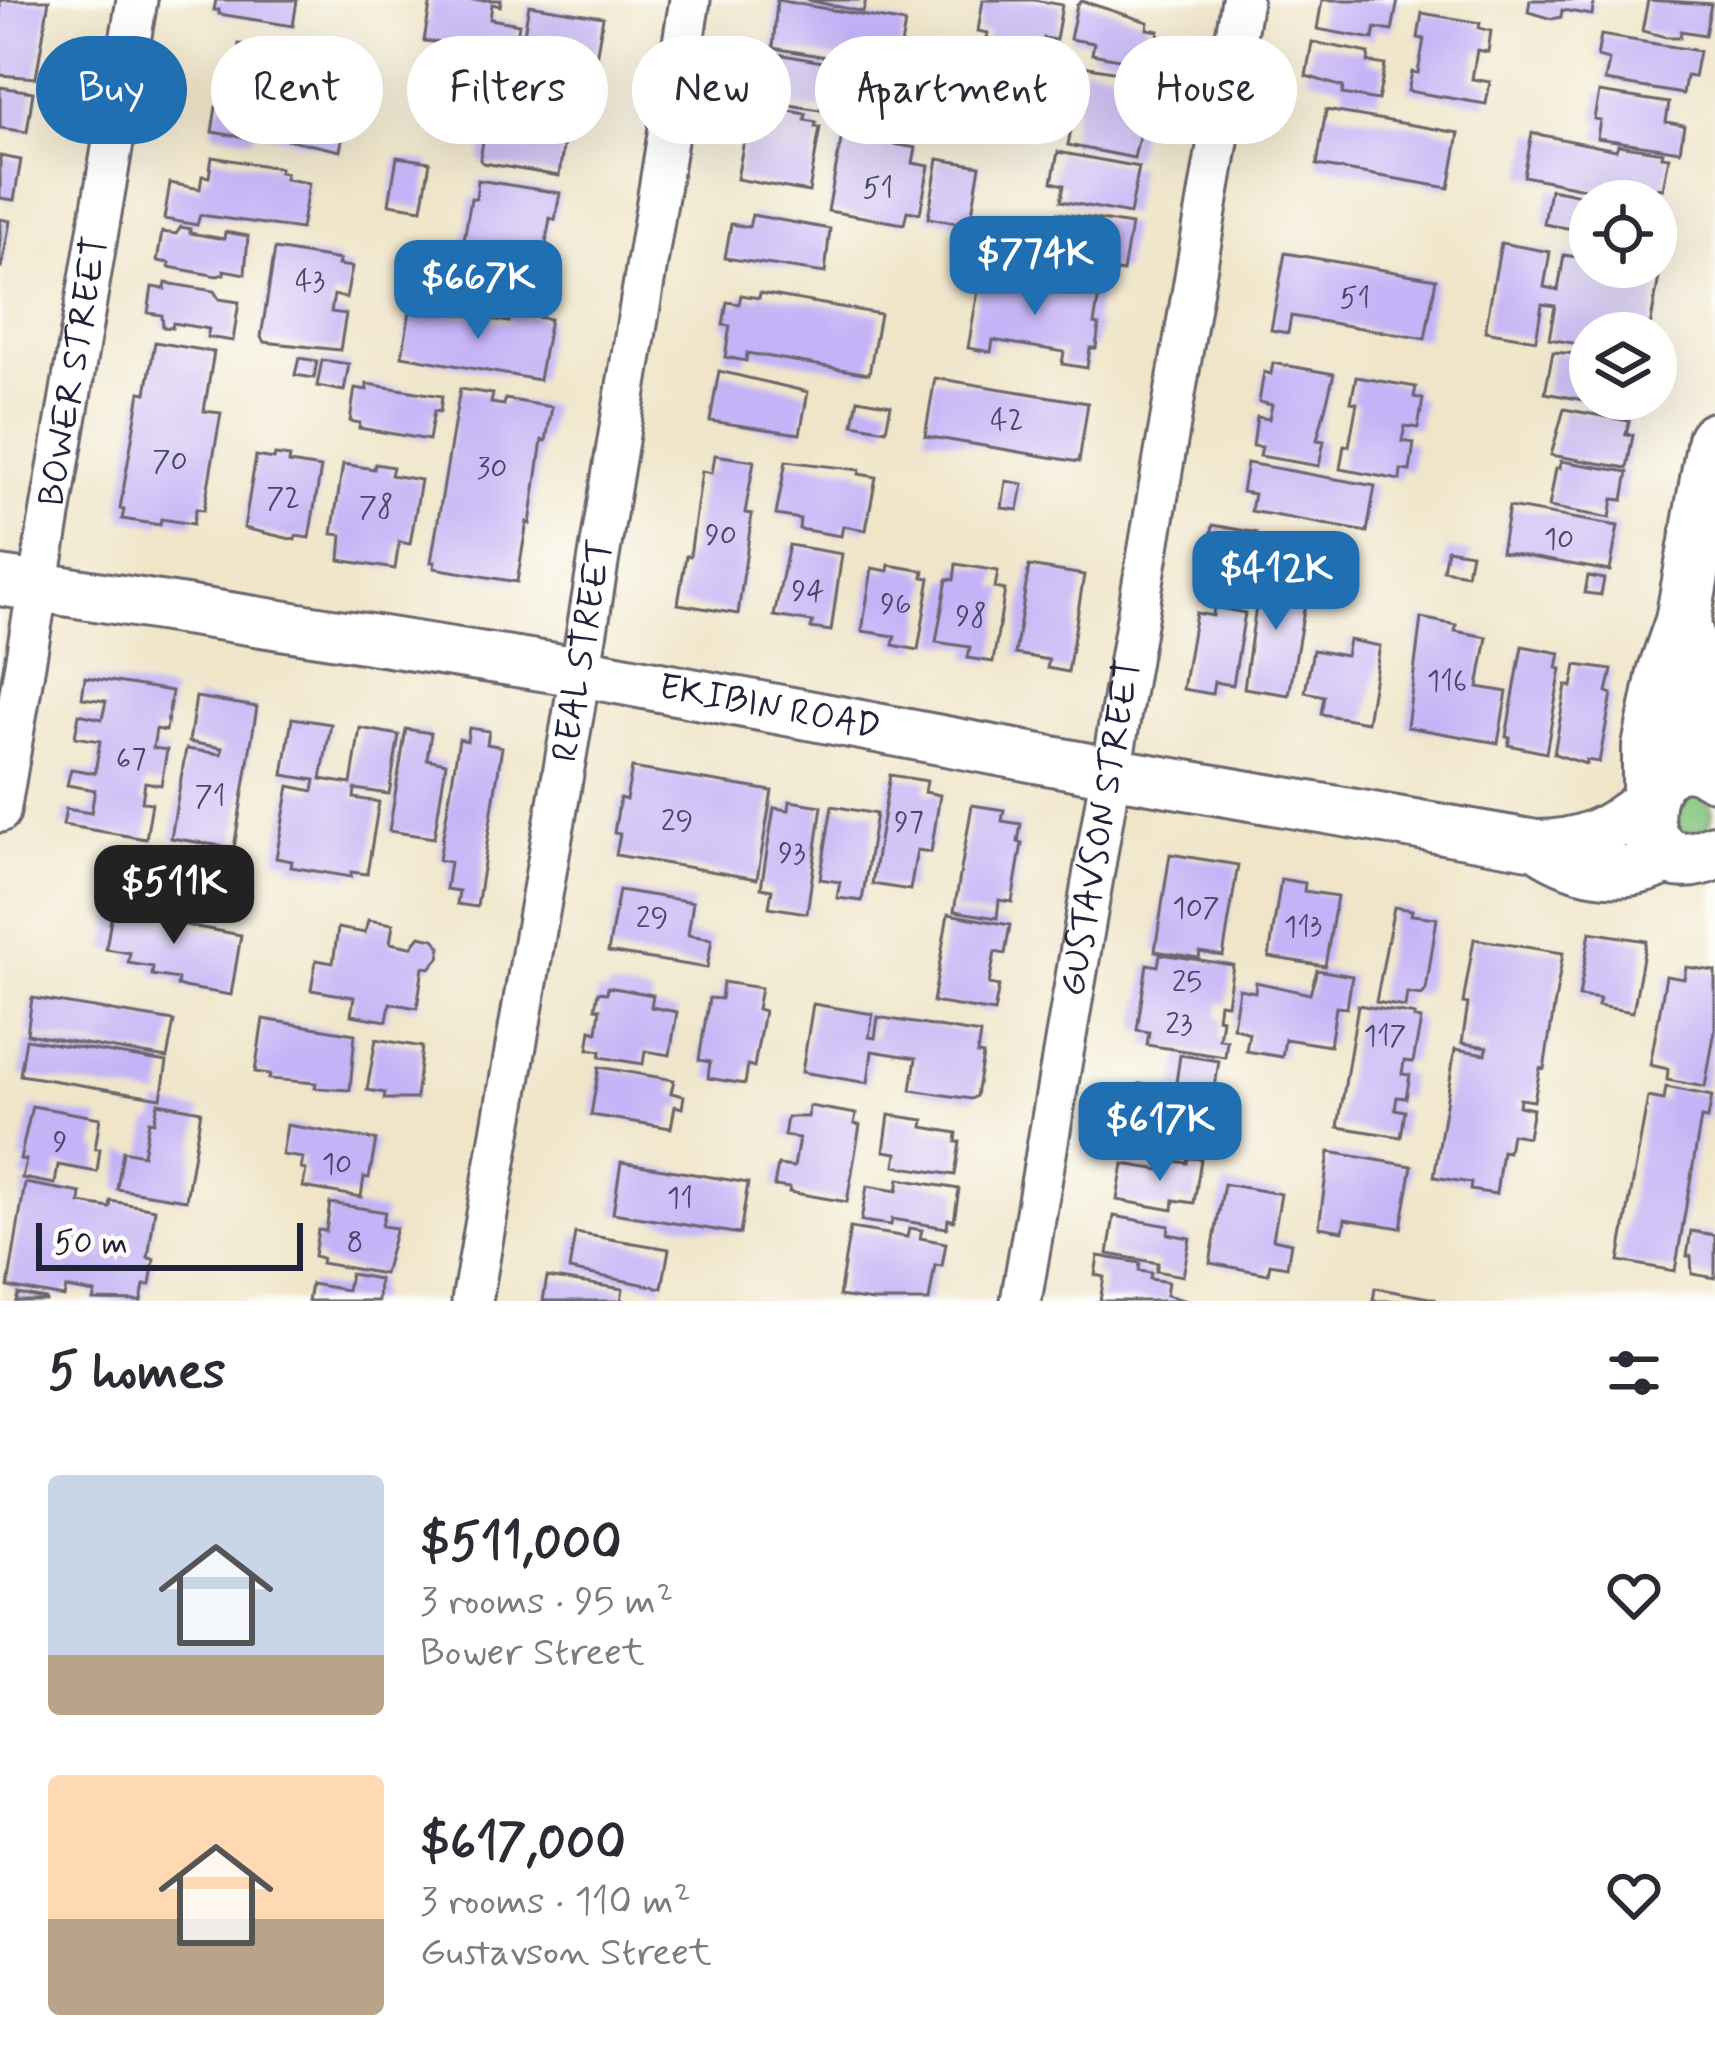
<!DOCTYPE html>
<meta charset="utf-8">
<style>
:root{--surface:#fff;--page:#f2f2f3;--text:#2b2b33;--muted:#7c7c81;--accent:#1f6fb2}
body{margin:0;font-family:Mynerve,sans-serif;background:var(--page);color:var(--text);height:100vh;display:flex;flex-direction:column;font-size:45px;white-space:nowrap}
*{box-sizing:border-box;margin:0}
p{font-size:39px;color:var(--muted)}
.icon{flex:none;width:66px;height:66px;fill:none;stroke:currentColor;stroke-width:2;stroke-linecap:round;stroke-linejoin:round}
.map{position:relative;height:1301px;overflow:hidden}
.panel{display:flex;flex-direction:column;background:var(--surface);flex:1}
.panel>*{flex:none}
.top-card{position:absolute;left:36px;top:36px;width:1644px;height:108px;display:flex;gap:24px}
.tools{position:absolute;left:1569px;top:180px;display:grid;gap:24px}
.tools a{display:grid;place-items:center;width:108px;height:108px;border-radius:50%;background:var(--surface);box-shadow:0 12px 48px #0002;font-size:60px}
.scale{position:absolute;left:36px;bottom:30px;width:267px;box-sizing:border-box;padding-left:12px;border:6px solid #22223b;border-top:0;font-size:33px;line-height:42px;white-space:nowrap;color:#22223b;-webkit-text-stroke:9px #fdfcf7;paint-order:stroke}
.price{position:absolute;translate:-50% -102px;padding:0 27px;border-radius:24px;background:var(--accent);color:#fff;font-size:39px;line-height:78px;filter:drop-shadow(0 3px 6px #0008)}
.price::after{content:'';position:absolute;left:50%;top:72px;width:36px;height:27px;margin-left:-18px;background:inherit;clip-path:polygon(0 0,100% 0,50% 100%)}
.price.selected{background:#222;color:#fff}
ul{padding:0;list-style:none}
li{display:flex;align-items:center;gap:36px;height:300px;padding:0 48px}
li span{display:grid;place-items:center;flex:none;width:336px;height:240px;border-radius:12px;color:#555}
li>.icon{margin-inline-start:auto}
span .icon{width:144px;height:144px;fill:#fffc;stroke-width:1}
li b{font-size:51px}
h2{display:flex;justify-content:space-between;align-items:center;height:144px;padding:0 48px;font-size:51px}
.chip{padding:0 42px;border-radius:54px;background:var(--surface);box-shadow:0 12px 48px #0002;font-size:42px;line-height:108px}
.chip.selected{background:var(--accent);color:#fff}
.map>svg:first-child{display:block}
</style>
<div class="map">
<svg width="1715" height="1301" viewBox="0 0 1715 1301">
<rect width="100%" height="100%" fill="#fdfcf7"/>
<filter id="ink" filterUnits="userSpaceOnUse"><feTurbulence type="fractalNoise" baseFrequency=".00833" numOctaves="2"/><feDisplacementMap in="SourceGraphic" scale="24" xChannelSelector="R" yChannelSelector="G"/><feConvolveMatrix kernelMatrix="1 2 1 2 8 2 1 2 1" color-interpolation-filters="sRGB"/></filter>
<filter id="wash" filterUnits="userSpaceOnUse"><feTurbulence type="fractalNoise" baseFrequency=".004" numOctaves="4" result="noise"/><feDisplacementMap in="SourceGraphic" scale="48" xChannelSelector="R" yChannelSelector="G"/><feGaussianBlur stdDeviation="2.7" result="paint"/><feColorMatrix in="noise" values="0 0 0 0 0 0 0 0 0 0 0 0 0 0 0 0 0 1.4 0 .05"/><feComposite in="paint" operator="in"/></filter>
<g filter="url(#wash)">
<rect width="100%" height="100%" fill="#f0e5c9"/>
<circle fill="#86c67e" stroke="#54745c" stroke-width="3" cx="1691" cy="812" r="21"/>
<g id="blocks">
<g fill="#c4b3f6">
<path d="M0,0H49L36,78L0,75Z"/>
<path d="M216,0H297L293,26L219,14V10H214Z"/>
<path d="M431,0H501L500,6L492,4L490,19L519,24L515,51L424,41Z"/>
<path d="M777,0L905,23L897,69L773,48Z"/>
<path d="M807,0H866L863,12Z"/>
<path d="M983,0H1034L1062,5L1056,40L1044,38L1040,60L1052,62L1046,96L1032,95L1030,101L1044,104L1038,135L971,123L972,118L963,116L968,85L979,86L981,76L971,74L976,43L986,45L988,33L978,31Z"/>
<path d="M1322,0H1398L1392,31L1375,28L1373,39L1317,29Z"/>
<path d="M1530,0H1594L1592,15L1562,10L1561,17L1552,19L1528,12Z"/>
<path d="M1648,0L1711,4L1705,35L1681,31L1680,37H1666L1642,31Z"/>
<path d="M1082,1L1148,22L1147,29L1159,31L1154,60L1142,58L1141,63L1092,54L1094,43L1070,39L1077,5Z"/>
<path d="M529,5L603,17L594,70L520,57Z"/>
<path d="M1422,13L1480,23L1479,28L1491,31L1488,52L1477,50L1472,79L1490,82L1486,104L1408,91L1412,72L1418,73L1424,39L1418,38Z"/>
<path d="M1601,35L1699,51L1694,77L1686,76L1683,94L1605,81L1609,60L1597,57Z"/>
<path d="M1312,42L1369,53L1368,62L1385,65L1378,100L1342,94L1343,87L1306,76Z"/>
<path d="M239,44L263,48L262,55L320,64L321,58L362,64L358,90L351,89L347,106L342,105L338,127H344L340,151L254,132L253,139L212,132L216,107H222L225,86L232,87Z"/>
<path d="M778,54L828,63L827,96L823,95L820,110L759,100L764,69L775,71Z"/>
<path d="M1083,66L1148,77L1146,93L1149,94L1134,158L1068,145Z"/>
<path d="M546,76L585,82L574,127L566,126L559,176L483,163L480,160L483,141L467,138L475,87L542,98Z"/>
<path d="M0,87L33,92L27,132L0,128Z"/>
<path d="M1599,92L1669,103L1666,122L1684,125L1680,151L1597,138L1600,120L1594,119Z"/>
<path d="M763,106L806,114L805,120L816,122L815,127H820L809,192L737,179L745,135L736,133L739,112L761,116Z"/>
<path d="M1326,110L1459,133L1449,188L1317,165Z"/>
<path d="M1532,133L1616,150L1618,145L1663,152L1662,156L1669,157L1663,189L1657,188L1654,201H1649L1524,176Z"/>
<path d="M842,135L916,148L913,163L929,166L920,213L907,211L904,224L828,211Z"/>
<path d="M1058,152L1139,167L1130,214L1061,201L1064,185L1052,182Z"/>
<path d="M0,156L21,160L14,200L0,198Z"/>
<path d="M212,157L280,168L279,172L286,173L285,179L309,183L301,229L200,215L197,225L164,219L170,183L200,189L202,176L209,177Z"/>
<path d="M397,157L430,162L422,209L389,204Z"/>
<path d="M938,159L980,166L970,225L928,218Z"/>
<path d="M478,180L560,193L555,220L550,218L543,262L463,246L471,198L476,199Z"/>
<path d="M1550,189L1603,199L1590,201V232L1544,224Z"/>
<path d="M1058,213L1131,225L1123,272L1038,258L1043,228L1055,230Z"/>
<path d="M752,215L830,229L825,273L725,258L731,224L749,227Z"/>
<path d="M0,219L10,221L2,267H0Z"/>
<path d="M181,227L190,229V233L224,239L225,232L248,236L245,274L224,270V274L217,276L169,267L170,263L157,261L162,232L176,234Z"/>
<path d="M1501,243L1550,252L1544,287L1558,290L1564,255L1590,259V267L1660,271L1649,333H1590V346L1549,339L1555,306L1542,304L1536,340L1485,331Z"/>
<path d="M275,249L340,260L338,265L352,267L346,298L334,295L331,312L346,314L340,350L264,342L261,337Z"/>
<path d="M1285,253L1436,279L1425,339L1291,316L1288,333L1271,330Z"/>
<path d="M981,274L1099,294L1094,324L1099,325L1096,348H1090L1087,368L1062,364L1064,352L993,340L991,352L968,348Z"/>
<path d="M166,283L214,291L219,299L239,302L233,341L207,337L209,329L173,323L172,328L163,327L162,315L148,313L152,287L165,289Z"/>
<path d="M760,293L880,314L869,374L747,353L746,361L725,357L730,326L723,325L727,302L739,304L741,295L759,298Z"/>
<path d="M411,306L509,322L510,313L550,319L539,380L402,356Z"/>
<path d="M155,342L214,352L204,411L221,413L204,510L196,509L193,524L161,519L160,525L122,519L124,510L120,509L140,392L146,393Z"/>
<path d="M1553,352L1590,355V399H1646L1644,411L1545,393Z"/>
<path d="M299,358L317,361L314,378L295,375Z"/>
<path d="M322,360L349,364L344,391L317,386Z"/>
<path d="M1273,363L1334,374L1317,440L1324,441L1319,466L1260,456L1262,447L1253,446L1257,417L1269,419L1272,405L1259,402L1264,372L1271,374Z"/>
<path d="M719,371L808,392L800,434L710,421Z"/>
<path d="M1356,377L1416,387L1414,397L1423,399L1418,428L1405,426L1402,441L1414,443L1410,471L1401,470L1400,480L1340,469L1344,445L1349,446L1357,403L1351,402Z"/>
<path d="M935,378L1088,403L1079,462L925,436Z"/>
<path d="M367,384L442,396L440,412L434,411L429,440L359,428L360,423L350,421L355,388L367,390Z"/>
<path d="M460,389L493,394L491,403L504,405L505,399L552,407L546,441L542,440L530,524L527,522L517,582L434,568L435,562H431Z"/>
<path d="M858,399L891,405L886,430L853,424Z"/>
<path d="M1564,409L1629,421L1626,434L1633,435L1627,468L1551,455Z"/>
<path d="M275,455L290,457L289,463L321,468L309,538L296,536L295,540L244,528L256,456L274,459Z"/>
<path d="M715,455L754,461L745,513L752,514L738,614L678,604L686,556H690L702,471L712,473Z"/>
<path d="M786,461L860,470L859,474L876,477L866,530L843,526L841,536L799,529L800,519L776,515Z"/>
<path d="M1561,461L1628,472L1623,500L1613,499L1610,518L1549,507L1556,468H1560Z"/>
<path d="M1247,463L1375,486L1367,532L1251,511L1254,494L1242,492Z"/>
<path d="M343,464L374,469L375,464L393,467L391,475L421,480L410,544L399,542L395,569L340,560L342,535L332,534Z"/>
<path d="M1006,481L1023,484L1018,510L1002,508Z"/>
<path d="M1509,507L1618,526L1610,571L1501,552Z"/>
<path d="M1213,525L1257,533L1245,602L1229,600L1233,582L1204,578Z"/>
<path d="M789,545L842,554L831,631L811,628L813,622L774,616Z"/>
<path d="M1447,549L1471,553L1467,574L1443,570Z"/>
<path d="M956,564L998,571L995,588L1005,590L993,662L968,658L970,647L936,642L947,579L954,580Z"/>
<path d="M889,565L924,571L923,577L930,578L918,650L893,645L895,636L862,631L872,568L888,571Z"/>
<path d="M1029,566L1084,575L1068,672L1047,668L1049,660L1015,654Z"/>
<path d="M1261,572L1309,581L1289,695L1244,688Z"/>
<path d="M1588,576L1604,579L1601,595L1585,593Z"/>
<path d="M1214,607L1245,613L1233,685L1214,682L1212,694L1183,689L1196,613L1213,616Z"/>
<path d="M1421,618L1456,625L1455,631L1487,637L1478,687L1507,692L1498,743L1407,727Z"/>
<path d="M1349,640L1380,646L1367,722L1321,714L1324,696L1305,692L1313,650L1346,656Z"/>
<path d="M1522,646L1560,653L1557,668L1561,669L1546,753L1508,745L1510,738L1506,737Z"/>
<path d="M1576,665L1612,670L1607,692L1612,694L1599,762L1586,760V764L1554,754L1566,685L1572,687Z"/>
<path d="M85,677L172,691L166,731L156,729L153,748L167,750L161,785L145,782L142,802L152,803L146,839L63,825L66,809L91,813L95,790L67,785L71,769L95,773L100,741L75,737L79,714L102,719L106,701L82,698Z"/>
<path d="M196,697L257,707L234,848L171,838L186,749L221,754L222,748L189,742Z"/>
<path d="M292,718L331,724L321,779L351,784L360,728L399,735L389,794L355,789L354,798L379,802L367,874L351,872V877L291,867L292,861L276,858L289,786L313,791L315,780L283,775Z"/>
<path d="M469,728L489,731L487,744L502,747L477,907L457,904L459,891L446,889L450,862L439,860L459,739L467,741Z"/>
<path d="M406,729L431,733L427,759L446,763L434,838L389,831Z"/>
<path d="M632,768L772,791L757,879L616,855L620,834L614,833L620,798L626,800Z"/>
<path d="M890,775L927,781L925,792L940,795L931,852L917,850L910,890L872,884Z"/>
<path d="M790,801L822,806L807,913L769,907L772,890L761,888L774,808L789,810Z"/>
<path d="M972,805L1004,810L1002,821L1021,824L1018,842L1022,843L1012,902L999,900L997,918L954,911Z"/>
<path d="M832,806L876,814L862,901L837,898L840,882L820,879Z"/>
<path d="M1170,854L1238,865L1223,956L1200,952L1199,958L1155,951Z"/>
<path d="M1281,879L1305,883L1304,891L1337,896L1325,966L1269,957Z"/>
<path d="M619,890L693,902L688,935L712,939L707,968L608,952Z"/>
<path d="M115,894L142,898L141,908L165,912L163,921L241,935L231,995L177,986L178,979L152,975L153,967L128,963L130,953L106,949Z"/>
<path d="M1394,907L1412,910L1411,915L1437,918L1426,990L1422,995L1407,993L1405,1007L1376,1002Z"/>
<path d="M948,914L1010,925L1005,954L995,952L989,984L999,986L994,1012L933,1002Z"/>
<path d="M368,920L393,924L390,943L411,947L420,936L434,939L441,947L439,958L430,968L423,967L417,1008L390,1003L387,1021L351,1015L354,997L311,990L316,960L333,963L338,928L365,933Z"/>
<path d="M1590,932L1646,941L1633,1012L1598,1006L1600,999L1579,996Z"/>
<path d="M1474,939L1563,953L1544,1069L1540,1068L1534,1101L1520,1099L1519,1106L1533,1109L1528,1137L1511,1134L1508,1152L1502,1151L1496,1194L1470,1190L1471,1183L1434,1177L1455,1049L1486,1054L1487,1047L1462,1043L1468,1004L1463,1003Z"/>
<path d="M1160,954L1233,965L1227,1004L1219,1003L1217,1018L1222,1019L1219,1039L1227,1040L1225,1057L1147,1045L1149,1032L1137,1030L1147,964L1158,966Z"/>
<path d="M1686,967L1715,971V1030L1705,1087L1667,1080L1668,1069L1650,1065L1666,976L1684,979Z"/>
<path d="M1317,970L1352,976L1347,1008L1336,1007L1330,1046L1285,1039L1282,1057L1246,1051L1249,1033L1233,1027L1239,989L1255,992L1256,982L1310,994Z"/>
<path d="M723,982L761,988L757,1009L764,1011L754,1067L748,1065L745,1084L708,1078L710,1062L699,1060L709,998L721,999Z"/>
<path d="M608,987L653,995L651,1007L677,1012L670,1055L645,1051L643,1064L600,1057L601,1051L588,1049L591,1030L597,1032L600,1009L595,1008L598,992L607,993Z"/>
<path d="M32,998L174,1021L167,1058L27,1034Z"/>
<path d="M813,1004L873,1014L869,1037L875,1038L878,1017L980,1034L977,1054L983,1055L976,1096L971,1099L911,1090L916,1058L872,1051L868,1083L802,1072Z"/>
<path d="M1358,1005L1415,1015L1414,1018L1421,1020L1413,1062L1404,1061L1402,1074L1410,1075L1406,1098L1397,1097L1395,1109L1405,1111L1401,1137L1338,1127Z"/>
<path d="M263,1019L355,1034L350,1090L315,1088L316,1083L269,1079L270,1074L255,1072Z"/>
<path d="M26,1039L167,1062L161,1098L20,1075Z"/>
<path d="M376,1039L422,1047L416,1099H384L385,1093L367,1090Z"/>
<path d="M1180,1055L1219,1061L1205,1151L1131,1140L1140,1084L1175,1090Z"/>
<path d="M599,1067L674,1080L671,1093L684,1096L682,1108L675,1106L671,1128L591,1115Z"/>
<path d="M1666,1087L1712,1096L1708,1119L1701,1118L1675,1271L1619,1261L1648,1097L1664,1100Z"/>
<path d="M158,1103L201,1111L186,1200L117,1189L123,1151L143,1155L149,1121L154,1122Z"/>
<path d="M32,1106L100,1118L95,1149H100L97,1172L58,1165L55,1184L22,1178L26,1160L20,1159Z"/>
<path d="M809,1106L856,1114L854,1124L860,1125L847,1202L789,1192L790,1188L774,1186L778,1165L794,1167L799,1138L784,1136L787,1117H808Z"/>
<path d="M889,1115L924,1120L923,1127L957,1133L956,1142H960L955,1175L895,1166L897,1153L884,1151Z"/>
<path d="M287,1125L376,1140L369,1178L364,1177L361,1197L303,1187L306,1170L301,1169L303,1158L282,1155Z"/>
<path d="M1329,1152L1412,1166L1401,1228L1345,1219L1343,1231L1319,1227Z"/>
<path d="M1188,1158L1201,1159L1194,1203L1174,1200L1173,1210L1117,1200L1123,1164L1167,1171L1169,1160L1187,1163Z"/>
<path d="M621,1162L748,1183L740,1234L613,1213Z"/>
<path d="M899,1179L959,1189L954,1221L948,1219L947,1228L892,1219L891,1225L861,1221L867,1186L897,1191Z"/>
<path d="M25,1183L81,1193L80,1203L110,1208L111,1201L155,1209L148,1258L154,1259L150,1285H144L141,1301L93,1300L95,1293L66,1288L64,1297L8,1287Z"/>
<path d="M1224,1184L1281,1194L1273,1239L1291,1243L1287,1267L1270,1264L1268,1274L1210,1263Z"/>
<path d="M330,1203L385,1212L382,1226L396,1228L384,1274L321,1263L322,1258L314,1256L318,1230L326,1231Z"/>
<path d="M1114,1216L1169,1226L1168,1234L1190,1238L1183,1276L1156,1271L1158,1263L1108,1254Z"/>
<path d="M850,1228L907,1237L909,1228L922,1230L920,1238L946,1243L942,1266L935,1265L929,1301H873L839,1296Z"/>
<path d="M1691,1231L1715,1235V1278L1692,1274L1691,1256H1687Z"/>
<path d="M575,1233L669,1249L662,1288L569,1270Z"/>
<path d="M1098,1256L1140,1263L1139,1271L1151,1273L1150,1279L1168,1282L1166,1295L1187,1301H1100L1104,1277L1095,1275Z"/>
<path d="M350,1274L379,1279L378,1301H308L311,1284L347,1290Z"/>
<path d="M547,1277L623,1289L621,1301H543Z"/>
<path d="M1375,1288L1435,1299V1301H1373Z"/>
<path d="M18,1294L46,1299V1301H16Z"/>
</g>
</g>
</g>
<g filter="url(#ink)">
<use href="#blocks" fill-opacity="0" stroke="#6a666d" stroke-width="3"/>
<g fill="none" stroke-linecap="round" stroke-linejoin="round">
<defs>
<g id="minor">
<path id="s1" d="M0,812L137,0"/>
<path id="s2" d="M472,1301L573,716L690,0"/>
<path id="s3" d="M1021,1301L1242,0"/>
</g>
<g id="tertiary">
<path id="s4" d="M0,581L580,672L1110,772L1536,845C1580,845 1612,831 1644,803"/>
<path d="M1540,847C1579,873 1632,882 1672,855"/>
</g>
<g id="secondary">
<path d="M1685,631L1701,722L1715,762"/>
<path d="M1715,773C1630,722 1617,898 1715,852"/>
<path d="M1650,788V747L1665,673L1683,621L1715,440"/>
</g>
</defs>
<use href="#minor" stroke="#6a666d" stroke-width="45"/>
<use href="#tertiary" stroke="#6a666d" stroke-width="54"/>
<use href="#secondary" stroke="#6a666d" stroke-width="60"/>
<use href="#minor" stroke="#fff" stroke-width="39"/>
<use href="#tertiary" stroke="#fff" stroke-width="48"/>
<use href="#secondary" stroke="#fff" stroke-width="54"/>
</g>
</g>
<g text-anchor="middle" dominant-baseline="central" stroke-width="9" stroke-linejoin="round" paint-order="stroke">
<g font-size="30" fill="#4a466a">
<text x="878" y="188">51</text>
<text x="310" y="281">43</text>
<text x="1355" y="298">51</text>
<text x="1007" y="420">42</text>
<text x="170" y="461">70</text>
<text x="492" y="468">30</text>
<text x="283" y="498">72</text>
<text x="376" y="507">78</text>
<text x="721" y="535">90</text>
<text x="1559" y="539">10</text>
<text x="808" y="591">94</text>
<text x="896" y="604">96</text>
<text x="971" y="616">98</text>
<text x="1447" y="681">116</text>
<text x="131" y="759">67</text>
<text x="210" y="796">71</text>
<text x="677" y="821">29</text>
<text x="909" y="822">97</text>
<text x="792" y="853">93</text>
<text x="1196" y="908">107</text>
<text x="652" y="918">29</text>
<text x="1303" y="927">113</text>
<text x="1187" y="982">25</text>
<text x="1179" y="1024">23</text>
<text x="1385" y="1036">117</text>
<text x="60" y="1142">9</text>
<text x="337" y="1164">10</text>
<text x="680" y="1198">11</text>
<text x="355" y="1242">8</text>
</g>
<g font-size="36" fill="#22223b" stroke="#fdfcf7">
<text stroke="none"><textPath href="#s1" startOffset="447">BOWER STREET</textPath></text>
<text stroke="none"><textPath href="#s2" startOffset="660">REAL STREET</textPath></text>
<text stroke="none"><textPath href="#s4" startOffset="780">EKIBIN ROAD</textPath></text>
<text stroke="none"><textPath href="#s3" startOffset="480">GUSTAVSON STREET</textPath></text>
</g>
</g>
</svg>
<div class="tools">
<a><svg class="icon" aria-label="locate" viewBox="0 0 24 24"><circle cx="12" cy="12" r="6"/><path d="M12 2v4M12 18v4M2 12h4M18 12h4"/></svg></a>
<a><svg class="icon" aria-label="layers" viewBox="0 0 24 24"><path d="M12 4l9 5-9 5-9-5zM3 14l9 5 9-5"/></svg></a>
</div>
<div class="scale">50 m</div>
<b class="price" style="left:1035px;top:318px">$774K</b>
<b class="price" style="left:478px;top:342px">$667K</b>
<b class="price" style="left:1276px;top:633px">$412K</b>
<b class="price selected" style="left:174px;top:947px">$511K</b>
<b class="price" style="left:1160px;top:1184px">$617K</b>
<div class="top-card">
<a class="chip selected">Buy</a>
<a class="chip">Rent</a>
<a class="chip">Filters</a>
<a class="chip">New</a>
<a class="chip">Apartment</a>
<a class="chip">House</a>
</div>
</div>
<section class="panel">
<h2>5 homes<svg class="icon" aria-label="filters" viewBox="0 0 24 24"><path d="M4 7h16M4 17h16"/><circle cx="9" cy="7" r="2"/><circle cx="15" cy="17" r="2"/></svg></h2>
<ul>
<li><span style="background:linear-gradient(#c9d6e8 75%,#b9a48a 0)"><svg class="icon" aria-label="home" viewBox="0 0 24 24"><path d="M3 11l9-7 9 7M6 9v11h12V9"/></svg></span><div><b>$511,000</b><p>3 rooms · 95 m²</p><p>Bower Street</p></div><svg class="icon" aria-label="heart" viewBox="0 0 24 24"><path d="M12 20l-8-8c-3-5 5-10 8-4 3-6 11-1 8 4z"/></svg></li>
<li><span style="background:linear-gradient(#ffd9b3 60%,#b9a48a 0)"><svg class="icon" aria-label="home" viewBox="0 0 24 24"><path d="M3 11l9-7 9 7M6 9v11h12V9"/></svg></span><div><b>$617,000</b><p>3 rooms · 110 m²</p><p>Gustavson Street</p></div><svg class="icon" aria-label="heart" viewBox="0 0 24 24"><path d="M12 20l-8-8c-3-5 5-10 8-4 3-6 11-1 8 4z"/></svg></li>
</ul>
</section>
